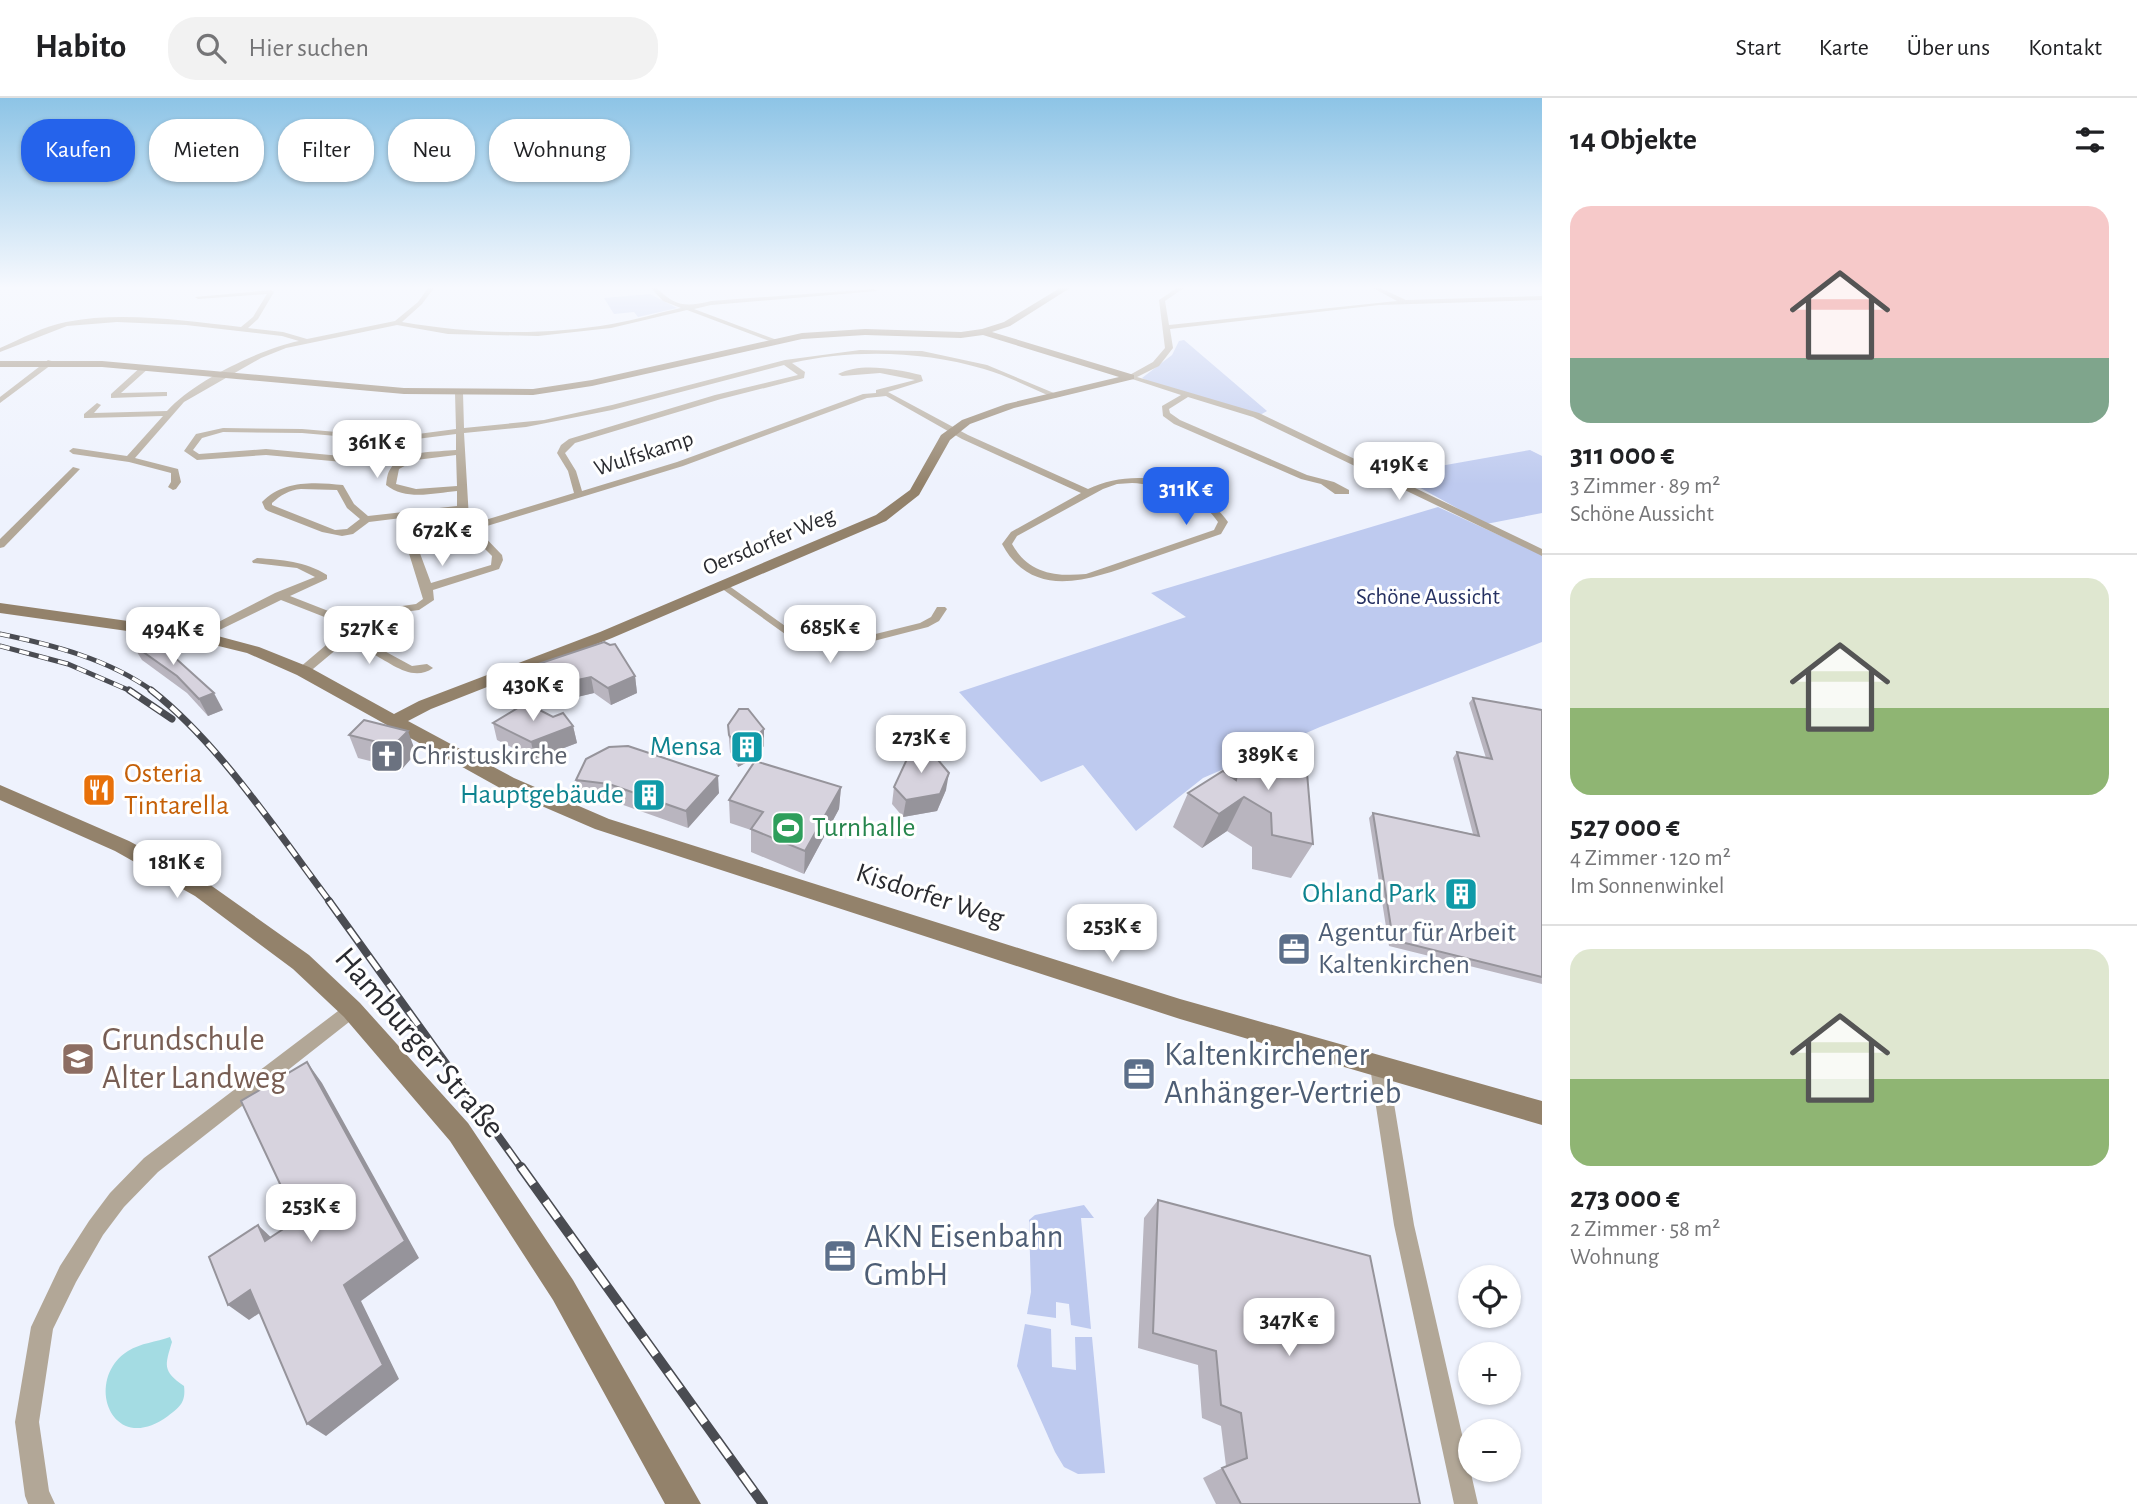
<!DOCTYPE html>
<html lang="de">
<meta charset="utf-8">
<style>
:root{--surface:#fff;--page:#f2f2f2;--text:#202124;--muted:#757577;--line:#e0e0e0;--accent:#2563eb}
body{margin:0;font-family:"Alegreya Sans",sans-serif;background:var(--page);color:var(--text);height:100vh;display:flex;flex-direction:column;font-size:26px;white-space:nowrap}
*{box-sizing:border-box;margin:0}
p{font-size:23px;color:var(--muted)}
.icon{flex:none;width:38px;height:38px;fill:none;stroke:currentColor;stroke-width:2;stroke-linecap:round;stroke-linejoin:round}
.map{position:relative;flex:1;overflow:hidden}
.side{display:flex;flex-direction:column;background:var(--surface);width:595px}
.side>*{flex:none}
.banner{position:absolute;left:21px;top:21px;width:665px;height:63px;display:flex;gap:14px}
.buttons{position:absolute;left:1458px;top:1167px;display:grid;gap:14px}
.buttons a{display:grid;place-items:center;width:63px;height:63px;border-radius:50%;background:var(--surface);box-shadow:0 2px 5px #0004;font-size:35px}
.price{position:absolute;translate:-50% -60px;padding:0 16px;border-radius:14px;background:#fff;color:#222;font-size:23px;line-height:46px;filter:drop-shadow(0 2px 4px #0008)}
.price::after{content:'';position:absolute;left:50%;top:42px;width:21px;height:16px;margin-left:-10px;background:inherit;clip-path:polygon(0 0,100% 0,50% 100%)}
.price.selected{background:var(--accent);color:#fff}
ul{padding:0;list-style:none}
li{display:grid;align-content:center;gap:14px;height:371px;padding:0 28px}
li+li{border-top:2px solid var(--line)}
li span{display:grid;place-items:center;height:217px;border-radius:21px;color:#555}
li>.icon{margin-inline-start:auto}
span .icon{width:126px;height:126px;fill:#fffc;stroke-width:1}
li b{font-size:30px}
h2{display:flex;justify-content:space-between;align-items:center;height:84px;padding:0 28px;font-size:30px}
.pill{padding:0 24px;border-radius:28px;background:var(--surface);box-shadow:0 2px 5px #0004;font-size:24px;line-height:63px}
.pill.selected{background:var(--accent);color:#fff}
header{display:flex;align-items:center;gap:42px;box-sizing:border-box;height:98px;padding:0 35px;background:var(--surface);border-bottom:2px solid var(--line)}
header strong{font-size:33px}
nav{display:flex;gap:38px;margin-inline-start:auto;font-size:24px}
.search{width:490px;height:63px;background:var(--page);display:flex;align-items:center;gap:18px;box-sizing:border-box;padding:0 24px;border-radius:28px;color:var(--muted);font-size:26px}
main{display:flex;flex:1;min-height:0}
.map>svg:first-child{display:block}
</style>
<header>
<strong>Habito</strong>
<div class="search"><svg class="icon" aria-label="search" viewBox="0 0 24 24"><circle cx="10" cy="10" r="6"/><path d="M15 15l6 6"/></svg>Hier suchen</div>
<nav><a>Start</a><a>Karte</a><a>Über uns</a><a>Kontakt</a></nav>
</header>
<main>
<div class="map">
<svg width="1542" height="1406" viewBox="0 0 1542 1406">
<rect width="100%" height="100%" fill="#eef2fd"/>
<g fill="#becaef">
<path d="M650,196L677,210L638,219L634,214L614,216L604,200Z"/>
<path d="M1184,242L1267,313L1260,317L1154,286L1142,280L1172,257L1179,243Z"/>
<path d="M1530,352L1542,358V415L1486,426L1395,376Z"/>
<path d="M1438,409L1542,457V544L1320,629L1203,680L1136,733L1083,667L1041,684L959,594L1186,519L1151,495Z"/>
<path d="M1084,1107L1094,1120H1081L1091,1231L1071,1227L1069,1206L1056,1204V1220L1027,1216L1031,1194L1029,1122L1035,1117Z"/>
<path d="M1025,1226L1051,1231L1052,1269L1076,1272L1075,1239H1092L1105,1375L1078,1376L1064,1369L1055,1354L1017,1268Z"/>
</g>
<path fill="#a4dce3" d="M170,1239L172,1244C165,1267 162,1273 184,1288C186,1304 180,1309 168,1318C111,1360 83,1281 128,1253C141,1245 156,1244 170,1239Z"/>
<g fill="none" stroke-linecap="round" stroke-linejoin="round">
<g fill="#b2a797" fill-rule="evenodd">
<path d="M428,190H434L422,206L402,224C471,236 543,238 612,226C635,222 658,215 681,210L663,203L651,190H657C675,209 687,209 711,203L874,191L877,193L711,207L694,211L777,242L775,245L687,212L611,230L538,238L448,236L397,227L286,250L261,260L184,304L135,360L178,371L181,384L176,391L173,392L168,389L171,384V375L129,364L73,356L69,353L73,350L127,358L163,318L87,320H84V316L97,305L101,307L94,315L167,313C194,283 260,251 299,243L282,238L186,227L117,224L67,228L0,254V250C21,241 44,228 66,224C123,213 185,223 241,229L253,219L267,196L198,201L195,199L271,192L274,194L258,221L248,230L283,234L307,241L395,223L418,204Z"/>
<path d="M1177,190H1184L1165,203L1169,227L1397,203L1373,190H1380L1406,202L1542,198V202L1379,207L1170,231L1173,250L1159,268L1137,279L1259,315L1542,451V458L1253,319L1188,299L1169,311L1170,315L1180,322L1307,377L1334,384L1349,392V396H1335L1321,386L1301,381L1174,326L1163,318L1162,308L1181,297L1126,279L1153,264L1165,250L1159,202Z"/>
<path d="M860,252L922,253L987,267L1061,298L1054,300C1031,290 1008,278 984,271C923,253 854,251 792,265L805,274L804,280L721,301L575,345L565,355L576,373L582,393L677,364L863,296L876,295V292L915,282L880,275L842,278L838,276C861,264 896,271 921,277L923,283L888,294L968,337L1088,391C1134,369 1197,380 1228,424L1221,436C1194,445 1167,455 1140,464C1092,481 1033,504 1002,446L1011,434L1081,395L962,341L886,298L867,300L683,368L477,431L502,457L503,462L499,471L433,492L434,502L419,512L364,519L360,518V514L416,506L423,501L407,449L464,429L458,413L369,424L353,436L342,438L322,434L268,413L265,411L262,404C283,382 315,384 343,387L354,406L368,418L457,408V393C434,395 406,403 386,387C387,381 387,375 391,370C401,352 438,354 456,352V336L393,344L354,365L266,357L197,362L184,353L196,336L223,330L302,331L395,339L456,331L455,295L459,293L463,295L464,330L544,322L612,307L785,262ZM784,267L798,277L715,297L569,341L561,347L557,355L568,373L574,395L472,426L469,421L464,335L526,329L612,312ZM223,334L302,335L382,342L352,359L266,351L199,356L193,352L202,340ZM456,357L457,388L416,391L396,386L399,371L416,362ZM1132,385C1164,387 1199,396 1218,424L1214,432L1086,476C1055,479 1028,475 1012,446L1017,438L1103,391L1117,386ZM301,391L337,392L347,410L360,421L347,431L335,432L272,407V405C281,397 289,392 301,391ZM468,434L492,458L491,467L431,485L418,450Z"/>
<path d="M48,262L55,264L0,305V299Z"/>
<path d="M143,267L150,269L121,295L164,294H167V298L111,300V296Z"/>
<path d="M73,369L80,371L4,449L0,450V441Z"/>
<path d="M257,460C282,462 305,463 327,477V481L290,498L354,523L357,532L350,540L377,549L412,568L427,566L433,570C412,585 390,564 371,555C363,550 353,548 344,545L307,576H299L297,573L299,570L345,531V527L281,502L203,540H195V536L275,495L315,479L297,470L253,465L252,463Z"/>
<path d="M725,485L809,545L835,546L920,525L931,519L937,509H945L947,511L939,523L928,529L835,553L806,551L721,490L720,488Z"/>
<path d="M352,905L358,907L361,912L358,917L158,1074L124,1109L103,1137L76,1184L53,1231L39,1324L49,1393L55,1406H28L25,1398L15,1324L31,1229L60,1168L89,1123L110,1095L144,1060L346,907Z"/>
<path d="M1379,961L1385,963L1388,969L1414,1127L1478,1406H1454L1394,1127L1370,969L1373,963Z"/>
</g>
<g fill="#93826b" fill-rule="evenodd">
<path d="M1060,190H1070L1010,228L992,234L1134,277V281L1014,310L970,326L950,342L919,397L886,423L612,540L431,611L408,623L514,680L609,721L1180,901L1542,1003V1027L1180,921L595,731L500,690L297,577L247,555L198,543L0,515V505L199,533L259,549L309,569L394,616L419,603L600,534L876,417L910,392L941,337L962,322L1006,306L1119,279L983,237L961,240L865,237L802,241L592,288L533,297L404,296L102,269H0V263H102L404,290L533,291L592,282L802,235L865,231L961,234L982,231L1004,224Z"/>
<path d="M0,687L129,743L209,786L309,857L360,905L468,1025L573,1182L701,1406H665L553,1202L450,1043L344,919L293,871L195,798L115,753L0,702Z"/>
</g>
<defs>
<g id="rail-far3">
<path d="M0,536C53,547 109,561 154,594"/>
<path d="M0,548L68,566L133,594"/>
</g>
<g id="rail-far2">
<path d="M129,592L172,621"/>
<path d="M151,592C219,645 278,735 330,804"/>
</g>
<path id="rail-far1" d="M329,803L522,1071"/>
<path id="rail" d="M521,1069L763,1406"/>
</defs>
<use href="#rail-far3" stroke="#4a4c52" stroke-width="5"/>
<use href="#rail-far2" stroke="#4a4c52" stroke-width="7"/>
<use href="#rail-far1" stroke="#4a4c52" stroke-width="8"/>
<use href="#rail" stroke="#4a4c52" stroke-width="10"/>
<use href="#rail-far3" stroke="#fff" stroke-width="3.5" stroke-dasharray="10" stroke-linecap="butt"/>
<use href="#rail-far2" stroke="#fff" stroke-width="4.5" stroke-dasharray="13" stroke-linecap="butt"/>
<use href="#rail-far1" stroke="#fff" stroke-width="5" stroke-dasharray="17" stroke-linecap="butt"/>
<use href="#rail" stroke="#fff" stroke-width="7" stroke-dasharray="21" stroke-linecap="butt"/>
</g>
<g fill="#b9b5bf">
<path d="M138,537L223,612L208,618L187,595L142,562L132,546Z"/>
<path d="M514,574L635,578L637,595L611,607L594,595L534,609L553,619L573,628L577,645L535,661L497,642L493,625L528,606L519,591Z"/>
<path d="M1473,600L1542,612V886L1389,848L1369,720L1373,715L1473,736L1453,660L1457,654L1486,660L1469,605Z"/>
<path d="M364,622L416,655L402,671L358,660L349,637Z"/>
<path d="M728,627L764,648L751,662L738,669L730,654Z"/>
<path d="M1268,643L1313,746L1291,780L1252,771V749L1227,733L1202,750L1173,729L1188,695L1234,680L1238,671L1252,674Z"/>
<path d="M576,682L719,695L688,730L612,703L580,699Z"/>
<path d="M841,689L839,711L804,776L751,754V732L730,725L729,702Z"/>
<path d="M894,689L946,692L937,713L903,719L892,706Z"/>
<path d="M1158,1102L1420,1406H1216L1203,1380L1226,1368L1221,1328L1202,1320L1198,1267L1138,1250L1144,1120Z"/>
</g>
<g fill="#96949b">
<path d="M635,578L637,595L611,607L608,590Z"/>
<path d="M591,579L594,595L531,610L527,593Z"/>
<path d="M214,595L223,612L208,618L199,601Z"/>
<path d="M573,628L577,645L535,661L531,644Z"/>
<path d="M764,631V648L751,662L738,669V652Z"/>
<path d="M408,633L416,655L402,671L393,648Z"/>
<path d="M949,675L946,692L937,713L903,719L906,702Z"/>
<path d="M718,678L719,695L688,730L686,713Z"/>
<path d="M841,689L839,711L804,776L805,753Z"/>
<path d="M1244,699L1227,733L1202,750L1219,716Z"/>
<path d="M307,964L322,985L419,1160L361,1203L399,1281L326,1338L307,1326L344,1187Z"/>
<path d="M258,1127L276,1144L265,1143Z"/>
<path d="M250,1192L270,1208L249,1222L228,1207Z"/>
</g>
<g fill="#d7d3de" stroke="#96949b" stroke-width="2">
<path d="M138,537L172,557L214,595L199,601L177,578L132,546Z"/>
<path d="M604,544L610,547L615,546L635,578L608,590L591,579L527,593L514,574Z"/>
<path d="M1473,600L1542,612V879L1393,842L1373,715L1479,738L1457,654L1492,661Z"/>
<path d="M526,605L553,619L563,615L573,628L531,644L493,625Z"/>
<path d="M739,611H748L764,631L750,645L738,652L729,637L728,627Z"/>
<path d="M364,622L408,633L393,648L349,637Z"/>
<path d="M1268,643L1305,651L1313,746L1272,737L1271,715L1244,699L1219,716L1188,695L1223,673L1236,682L1238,671L1267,677Z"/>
<path d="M914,646L933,656L949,675L940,696L906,702L894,689Z"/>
<path d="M628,648L718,678L686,713L609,686L576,682L586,661L609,649Z"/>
<path d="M755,663L841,689L805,753L751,731L763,714L729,702Z"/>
<path d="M307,964L405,1143L344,1187L383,1267L307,1326L250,1192L228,1207L209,1159L258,1127L265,1143L297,1122L241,1003Z"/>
<path d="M1158,1102L1370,1158L1420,1406H1241L1222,1370L1247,1360L1241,1315L1221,1307L1216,1253L1153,1235Z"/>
</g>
<linearGradient id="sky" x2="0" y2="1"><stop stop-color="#8dc4e6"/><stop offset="0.49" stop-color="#f7f9fe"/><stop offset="1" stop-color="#f7f9fe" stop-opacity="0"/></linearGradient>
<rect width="1542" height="387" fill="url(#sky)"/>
<defs>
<symbol id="building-square" viewBox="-11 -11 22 22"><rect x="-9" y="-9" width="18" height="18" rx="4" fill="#0f9aa8" stroke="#fff"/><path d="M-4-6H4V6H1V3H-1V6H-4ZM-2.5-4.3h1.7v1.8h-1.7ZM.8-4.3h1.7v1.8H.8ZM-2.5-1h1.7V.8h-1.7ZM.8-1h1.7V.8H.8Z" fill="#fff"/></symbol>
<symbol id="church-square" viewBox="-11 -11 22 22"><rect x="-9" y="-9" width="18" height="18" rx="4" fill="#6b7280" stroke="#fff"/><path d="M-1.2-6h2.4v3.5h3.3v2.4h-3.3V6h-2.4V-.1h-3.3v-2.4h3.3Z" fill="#fff"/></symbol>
<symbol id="restaurant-square" viewBox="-11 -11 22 22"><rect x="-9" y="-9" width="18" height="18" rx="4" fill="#e8710a" stroke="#fff"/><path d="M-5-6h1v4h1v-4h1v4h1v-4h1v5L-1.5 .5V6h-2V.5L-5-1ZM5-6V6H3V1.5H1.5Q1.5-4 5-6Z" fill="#fff"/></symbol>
<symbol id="stadium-square" viewBox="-11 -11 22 22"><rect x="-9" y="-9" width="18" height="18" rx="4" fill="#2e9e5b" stroke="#fff"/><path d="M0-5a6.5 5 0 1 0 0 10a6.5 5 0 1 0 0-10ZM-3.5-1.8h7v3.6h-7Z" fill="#fff"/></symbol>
<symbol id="office-square" viewBox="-11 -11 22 22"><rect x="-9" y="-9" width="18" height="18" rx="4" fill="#5c6f8a" stroke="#fff"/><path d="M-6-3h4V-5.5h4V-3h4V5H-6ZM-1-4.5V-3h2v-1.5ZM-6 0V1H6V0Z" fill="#fff"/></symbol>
<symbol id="school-square" viewBox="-11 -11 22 22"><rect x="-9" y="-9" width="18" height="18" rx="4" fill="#8d6e63" stroke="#fff"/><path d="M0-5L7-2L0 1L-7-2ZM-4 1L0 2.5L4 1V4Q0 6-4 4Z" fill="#fff"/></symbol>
</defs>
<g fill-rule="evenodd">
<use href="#building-square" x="728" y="630" width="38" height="38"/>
<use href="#church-square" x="368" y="639" width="38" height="38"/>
<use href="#restaurant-square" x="80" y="673" width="38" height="38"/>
<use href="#building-square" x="630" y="678" width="38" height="38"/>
<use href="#stadium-square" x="769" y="711" width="38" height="38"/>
<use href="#building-square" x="1442" y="777" width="38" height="38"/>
<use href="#office-square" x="1275" y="832" width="38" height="38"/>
<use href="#school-square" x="59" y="942" width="38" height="38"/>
<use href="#office-square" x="1120" y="957" width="38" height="38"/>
<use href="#office-square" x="821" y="1139" width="38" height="38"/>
</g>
<g text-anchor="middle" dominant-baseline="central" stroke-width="6" stroke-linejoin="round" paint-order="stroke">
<g font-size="23" fill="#2a2b30" stroke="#fff">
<text transform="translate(644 356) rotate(-18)">Wulfskamp</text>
<text transform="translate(769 444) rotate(-23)">Oersdorfer Weg</text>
</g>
<g font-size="23" fill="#263162" stroke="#fff">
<text x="1428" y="499">Schöne Aussicht</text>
</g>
<g font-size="28" fill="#0d838f" stroke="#fff" text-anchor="end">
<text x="722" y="649">Mensa</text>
<text x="624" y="697">Hauptgebäude</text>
<text x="1436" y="796">Ohland Park</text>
</g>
<g font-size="28" fill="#5b616d" stroke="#fff" text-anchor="start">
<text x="412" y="658">Christuskirche</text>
</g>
<g font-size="28" fill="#c56008" stroke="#fff" text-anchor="start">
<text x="124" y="676">Osteria<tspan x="124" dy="32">Tintarella</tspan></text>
</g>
<g font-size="28" fill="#27864d" stroke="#fff" text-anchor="start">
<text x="812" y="730">Turnhalle</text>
</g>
<g font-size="28" fill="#2a2b30" stroke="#fff">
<text transform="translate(930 798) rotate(18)">Kisdorfer Weg</text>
</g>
<g font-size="28" fill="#4e5e75" stroke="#fff" text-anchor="start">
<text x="1318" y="835">Agentur für Arbeit<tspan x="1318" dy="32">Kaltenkirchen</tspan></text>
</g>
<g font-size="33" fill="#785e54" stroke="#fff" text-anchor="start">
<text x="102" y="942">Grundschule<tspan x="102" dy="38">Alter Landweg</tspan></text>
</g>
<g font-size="33" fill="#2a2b30" stroke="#fff">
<text transform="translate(419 945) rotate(49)">Hamburger Straße</text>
</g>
<g font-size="33" fill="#4e5e75" stroke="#fff" text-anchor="start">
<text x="1164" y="957">Kaltenkirchener<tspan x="1164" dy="38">Anhänger-Vertrieb</tspan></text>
<text x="864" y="1139">AKN Eisenbahn<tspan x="864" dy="38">GmbH</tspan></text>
</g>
</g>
</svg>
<div class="buttons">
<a><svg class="icon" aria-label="locate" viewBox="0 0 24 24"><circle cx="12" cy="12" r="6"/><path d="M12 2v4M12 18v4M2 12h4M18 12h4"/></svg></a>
<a>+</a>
<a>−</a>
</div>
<b class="price" style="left:377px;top:382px">361K €</b>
<b class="price" style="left:1399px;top:404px">419K €</b>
<b class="price selected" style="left:1186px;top:429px">311K €</b>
<b class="price" style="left:442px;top:470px">672K €</b>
<b class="price" style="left:830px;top:567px">685K €</b>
<b class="price" style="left:369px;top:568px">527K €</b>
<b class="price" style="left:173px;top:569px">494K €</b>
<b class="price" style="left:533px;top:625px">430K €</b>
<b class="price" style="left:921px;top:677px">273K €</b>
<b class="price" style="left:1268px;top:694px">389K €</b>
<b class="price" style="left:177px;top:802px">181K €</b>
<b class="price" style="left:1112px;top:866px">253K €</b>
<b class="price" style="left:311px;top:1146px">253K €</b>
<b class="price" style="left:1289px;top:1260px">347K €</b>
<div class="banner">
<a class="pill selected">Kaufen</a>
<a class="pill">Mieten</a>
<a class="pill">Filter</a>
<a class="pill">Neu</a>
<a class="pill">Wohnung</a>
</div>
</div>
<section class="side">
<h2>14 Objekte<svg class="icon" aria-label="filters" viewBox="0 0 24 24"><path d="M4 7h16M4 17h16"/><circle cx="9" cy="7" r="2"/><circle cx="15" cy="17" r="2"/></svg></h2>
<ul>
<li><span style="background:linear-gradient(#f6c9c9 70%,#7fa58c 0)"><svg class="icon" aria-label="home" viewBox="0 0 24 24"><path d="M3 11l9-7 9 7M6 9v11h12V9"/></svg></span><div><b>311 000 €</b><p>3 Zimmer · 89 m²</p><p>Schöne Aussicht</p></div></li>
<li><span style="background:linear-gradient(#dfe7d0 60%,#8fb573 0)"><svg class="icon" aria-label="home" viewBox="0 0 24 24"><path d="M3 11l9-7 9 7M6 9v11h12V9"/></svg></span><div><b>527 000 €</b><p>4 Zimmer · 120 m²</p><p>Im Sonnenwinkel</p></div></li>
<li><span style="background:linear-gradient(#dfe7d0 60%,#8fb573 0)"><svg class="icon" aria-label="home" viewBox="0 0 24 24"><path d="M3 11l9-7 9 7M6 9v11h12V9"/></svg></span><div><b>273 000 €</b><p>2 Zimmer · 58 m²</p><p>Wohnung</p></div></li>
</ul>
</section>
</main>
